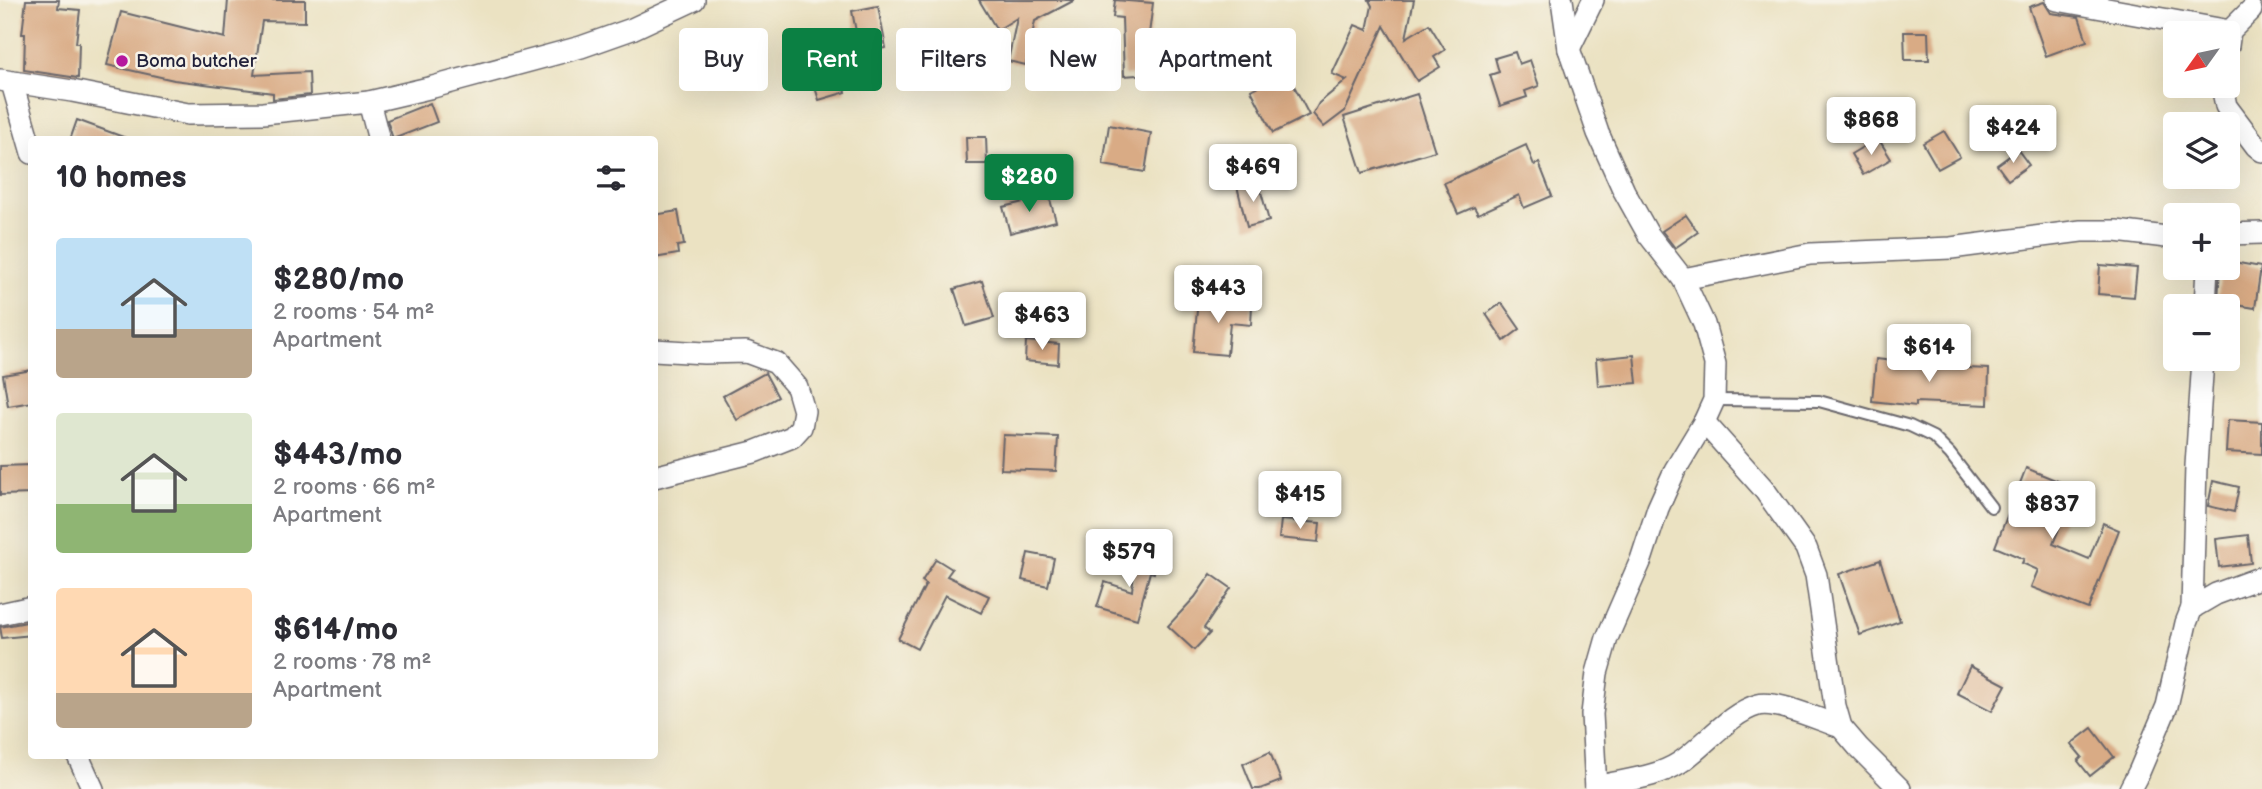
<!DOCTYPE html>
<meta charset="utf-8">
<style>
:root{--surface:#fff;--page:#f2f2f3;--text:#2b2b33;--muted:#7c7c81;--accent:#0b8043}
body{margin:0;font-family:"Balsamiq Sans",sans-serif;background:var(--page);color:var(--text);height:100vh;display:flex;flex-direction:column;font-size:26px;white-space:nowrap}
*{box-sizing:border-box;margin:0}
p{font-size:23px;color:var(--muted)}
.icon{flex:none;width:38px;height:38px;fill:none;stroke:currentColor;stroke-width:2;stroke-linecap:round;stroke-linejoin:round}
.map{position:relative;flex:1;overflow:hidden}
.panel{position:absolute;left:28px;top:136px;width:630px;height:623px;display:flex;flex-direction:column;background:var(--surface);border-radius:7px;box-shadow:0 7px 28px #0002}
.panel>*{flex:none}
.banner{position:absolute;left:679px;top:28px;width:665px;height:63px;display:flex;gap:14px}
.needle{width:46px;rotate:237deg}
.buttons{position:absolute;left:2163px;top:21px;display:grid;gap:14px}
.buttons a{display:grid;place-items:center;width:77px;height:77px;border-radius:7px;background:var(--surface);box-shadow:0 7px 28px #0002;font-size:35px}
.price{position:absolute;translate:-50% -60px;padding:0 16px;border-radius:7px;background:#fff;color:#222;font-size:23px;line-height:46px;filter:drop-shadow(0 2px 4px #0008)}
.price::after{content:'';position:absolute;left:50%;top:42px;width:21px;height:16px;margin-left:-10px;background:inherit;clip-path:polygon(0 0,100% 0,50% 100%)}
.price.current{background:var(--accent);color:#fff}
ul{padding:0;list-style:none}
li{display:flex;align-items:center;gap:21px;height:175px;padding:0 28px}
li span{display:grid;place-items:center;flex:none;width:196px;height:140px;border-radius:7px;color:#555}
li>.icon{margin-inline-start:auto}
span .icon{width:84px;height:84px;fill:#fffc;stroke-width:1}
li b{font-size:30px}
h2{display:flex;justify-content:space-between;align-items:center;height:84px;padding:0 28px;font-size:30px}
.tag{padding:0 24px;border-radius:7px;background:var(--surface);box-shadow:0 7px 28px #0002;font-size:24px;line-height:63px}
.tag.current{background:var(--accent);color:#fff}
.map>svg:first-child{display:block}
</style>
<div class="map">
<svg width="2262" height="789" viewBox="0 0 2262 789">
<rect width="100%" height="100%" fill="#f7f3e8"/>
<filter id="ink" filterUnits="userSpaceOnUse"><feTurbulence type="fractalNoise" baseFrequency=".0143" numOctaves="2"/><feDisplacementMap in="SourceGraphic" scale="14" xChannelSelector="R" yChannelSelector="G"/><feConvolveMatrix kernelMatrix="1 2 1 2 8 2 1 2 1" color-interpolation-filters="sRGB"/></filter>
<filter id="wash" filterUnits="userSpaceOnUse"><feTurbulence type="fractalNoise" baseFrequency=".00686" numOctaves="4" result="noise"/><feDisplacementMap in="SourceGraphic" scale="28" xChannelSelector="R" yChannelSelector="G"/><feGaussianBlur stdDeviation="1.57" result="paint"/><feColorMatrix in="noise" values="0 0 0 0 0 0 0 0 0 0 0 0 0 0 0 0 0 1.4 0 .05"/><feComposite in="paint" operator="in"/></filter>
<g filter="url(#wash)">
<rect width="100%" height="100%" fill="#ebe2c2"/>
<g id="blocks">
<g fill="#d9ab85">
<path d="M26,0H59L58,8L80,10L76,43H79L78,78L24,70L25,34H22Z"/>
<path d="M228,0H305V22L262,21L254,75L309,72L310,95L273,99V93L174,80L107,65L121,12L225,38Z"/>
<path d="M979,0H1075L1035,21L1026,65L1008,61L1017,18L997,30Z"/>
<path d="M1115,0L1153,3L1149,34L1151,74L1124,76L1122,18L1113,17Z"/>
<path d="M1369,0H1414L1406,38L1429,24L1445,50L1434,57L1440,67L1417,81L1384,26L1345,111L1324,127L1313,114L1319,103L1347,80L1332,74L1355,25L1367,30L1372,6Z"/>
<path d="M2044,2L2051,13L2079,17L2087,41L2046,56L2029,7Z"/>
<path d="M878,6L886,48L860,52L852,11Z"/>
<path d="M1904,32H1928L1929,60H1905Z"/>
<path d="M839,45L843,66L839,67L846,92L819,100L814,84L809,51Z"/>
<path d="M1515,52L1519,64L1530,60L1539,86L1525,91L1527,97L1500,106L1490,75L1499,72L1495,58Z"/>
<path d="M1287,72L1309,115L1273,133L1251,90Z"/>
<path d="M1417,94L1435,151L1362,173L1344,117Z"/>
<path d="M430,103L437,122L393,139L387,120Z"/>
<path d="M77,120L126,138V140H70Z"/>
<path d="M1109,125L1151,133L1145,172L1103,165Z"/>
<path d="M1944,131L1960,157L1938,169L1923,143Z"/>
<path d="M966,137H986L987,164H967Z"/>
<path d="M1878,138L1891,159L1863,175L1851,154Z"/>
<path d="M1526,145L1534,165L1539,163L1552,196L1524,208L1519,195L1478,214L1474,207L1458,214L1444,183Z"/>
<path d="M2018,150L2029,165L2008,180L1997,165Z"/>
<path d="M1258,181L1269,221L1247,227L1237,186Z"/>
<path d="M1049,196L1056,221L1010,233L1003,207Z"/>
<path d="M678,211L684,245L677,246L678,254L654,258V215Z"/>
<path d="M1686,215L1698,232L1675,248L1662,231Z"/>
<path d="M2228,261L2261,267L2255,308L2218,302L2220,268H2228Z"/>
<path d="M2100,265L2137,268L2134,297L2098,294Z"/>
<path d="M982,281L994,318L966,326L954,289Z"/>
<path d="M1198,300L1252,305L1251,325L1230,323L1227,355L1193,352Z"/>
<path d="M1502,303L1520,329L1504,341L1486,314Z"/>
<path d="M1026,341L1059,344L1058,364L1025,361Z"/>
<path d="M1634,355L1637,383L1598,386L1596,359Z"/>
<path d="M1876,359L1920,364V366L1989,369L1988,405L1916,402V406L1872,401Z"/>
<path d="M32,370V402L8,406L3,375Z"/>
<path d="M765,373L778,397L737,420L723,396Z"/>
<path d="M2228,420L2262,422V454L2226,452Z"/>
<path d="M1003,435L1058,437L1056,471L1001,469Z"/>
<path d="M32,465V494L0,495V466Z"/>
<path d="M2026,468L2075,488L2053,544L2089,559L2103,523L2119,530L2088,609L2031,587L2038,570L2022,563L2024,559L1995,547Z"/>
<path d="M2213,481L2239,487L2234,512L2208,506Z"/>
<path d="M1281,520L1320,523L1318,542L1279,538Z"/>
<path d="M2248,535L2251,563L2219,567L2216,539Z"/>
<path d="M1028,553L1054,558L1048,586L1022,580Z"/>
<path d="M1136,553L1156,555L1154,573L1150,572L1137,619L1097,607L1105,582L1132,591Z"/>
<path d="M936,559L952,569L947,576L989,596L981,613L945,595L917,649L898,639L926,584L922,581Z"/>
<path d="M1880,560L1900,621L1860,635L1839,574Z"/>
<path d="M1211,574L1231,588L1204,628L1210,633L1194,650L1168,626L1195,597Z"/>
<path d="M32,621V635L2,638L0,627Z"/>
<path d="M1970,666L2006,685L1992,711L1957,693Z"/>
<path d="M2092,728L2114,757L2090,776L2078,761L2082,757L2071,744Z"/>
<path d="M1270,752L1281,781L1260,789H1253L1243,764Z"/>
</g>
</g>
</g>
<g filter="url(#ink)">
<use href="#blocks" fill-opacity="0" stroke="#68656a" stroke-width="2"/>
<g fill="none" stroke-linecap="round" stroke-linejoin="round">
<defs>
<path id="service" d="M1714,400L1819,401L1910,426L1933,437L1950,454L1991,507"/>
<g id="minor">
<path d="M1562,0L1569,49L1598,133L1624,191L1648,234L1683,279L1704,324L1715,364L1714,400L1704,422L1675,470L1658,508L1641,560L1607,638L1597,673L1592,714L1596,789"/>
<path d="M2057,0L2230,31"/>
<path d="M2228,46L2230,31L2251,10"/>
<path d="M1569,49L1593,0"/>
<path d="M0,80L72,91L188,114L263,113L369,102L433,87L581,47L632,29L694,0"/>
<path d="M12,83L32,153"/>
<path d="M2222,86L2226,106L2256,146L2262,151"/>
<path d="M369,102L379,140"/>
<path d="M2228,234L2262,233"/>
<path d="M1683,279L1810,254L1951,248L2081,231H2116L2175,238"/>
<path d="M2205,306L2207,268"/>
<path d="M654,350L704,353L746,352L776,363L797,387L804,411L801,427L792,437L754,452L654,477"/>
<path d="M1704,422L1763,488L1806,548L1816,575L1835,706L1841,727L1859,748L1900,789"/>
<path d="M2192,608L2196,466L2203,359"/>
<path d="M0,614L32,607"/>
<path d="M78,756L93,789"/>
<path d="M1596,787C1623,780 1656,778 1679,763C1704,747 1729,713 1758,705C1777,700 1822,721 1841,727"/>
<path d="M2130,789L2139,772L2167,706L2186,623L2192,608L2216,594L2262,577"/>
</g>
</defs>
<use href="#service" stroke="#68656a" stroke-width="14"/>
<use href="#minor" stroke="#68656a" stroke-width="24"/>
<use href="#service" stroke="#fff" stroke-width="10"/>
<use href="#minor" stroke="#fff" stroke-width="21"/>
</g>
</g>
<circle fill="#b5179e" stroke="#f7f3e8" stroke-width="2.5" cx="122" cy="61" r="7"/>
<g text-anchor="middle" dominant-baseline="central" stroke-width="5" stroke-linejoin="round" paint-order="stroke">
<g font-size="19" fill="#22223b" stroke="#f7f3e8" text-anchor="start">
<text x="136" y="61">Boma butcher</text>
</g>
</g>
</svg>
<div class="buttons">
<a><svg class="needle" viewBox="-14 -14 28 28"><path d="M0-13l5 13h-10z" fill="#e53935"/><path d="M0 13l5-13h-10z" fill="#7c7c81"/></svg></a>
<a><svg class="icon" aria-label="layers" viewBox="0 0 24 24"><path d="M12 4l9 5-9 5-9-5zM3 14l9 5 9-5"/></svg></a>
<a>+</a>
<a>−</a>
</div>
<b class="price" style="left:1871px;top:157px">$868</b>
<b class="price" style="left:2013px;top:165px">$424</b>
<b class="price" style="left:1253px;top:204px">$469</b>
<b class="price current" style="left:1029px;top:214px">$280</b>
<b class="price" style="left:1218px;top:325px">$443</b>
<b class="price" style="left:1042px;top:352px">$463</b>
<b class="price" style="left:1929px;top:384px">$614</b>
<b class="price" style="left:1300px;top:531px">$415</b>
<b class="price" style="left:2052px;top:541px">$837</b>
<b class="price" style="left:1129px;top:589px">$579</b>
<div class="banner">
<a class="tag">Buy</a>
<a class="tag current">Rent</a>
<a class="tag">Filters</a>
<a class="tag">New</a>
<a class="tag">Apartment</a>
</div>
<section class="panel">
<h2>10 homes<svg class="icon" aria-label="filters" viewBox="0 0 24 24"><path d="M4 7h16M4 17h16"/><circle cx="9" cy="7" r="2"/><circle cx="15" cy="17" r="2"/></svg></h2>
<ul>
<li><span style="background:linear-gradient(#bfe0f5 65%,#b9a48a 0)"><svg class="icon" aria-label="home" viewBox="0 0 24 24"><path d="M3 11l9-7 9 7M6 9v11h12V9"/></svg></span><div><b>$280/mo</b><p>2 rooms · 54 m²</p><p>Apartment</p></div></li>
<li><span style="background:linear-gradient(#dfe7d0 65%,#8fb573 0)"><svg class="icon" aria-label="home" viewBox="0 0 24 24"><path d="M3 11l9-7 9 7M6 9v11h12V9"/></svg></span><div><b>$443/mo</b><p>2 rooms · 66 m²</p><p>Apartment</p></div></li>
<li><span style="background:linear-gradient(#ffd9b3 75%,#b9a48a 0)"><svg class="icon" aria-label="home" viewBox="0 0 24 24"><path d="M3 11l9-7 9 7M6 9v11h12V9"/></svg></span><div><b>$614/mo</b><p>2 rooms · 78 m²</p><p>Apartment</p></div></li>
</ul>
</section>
</div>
